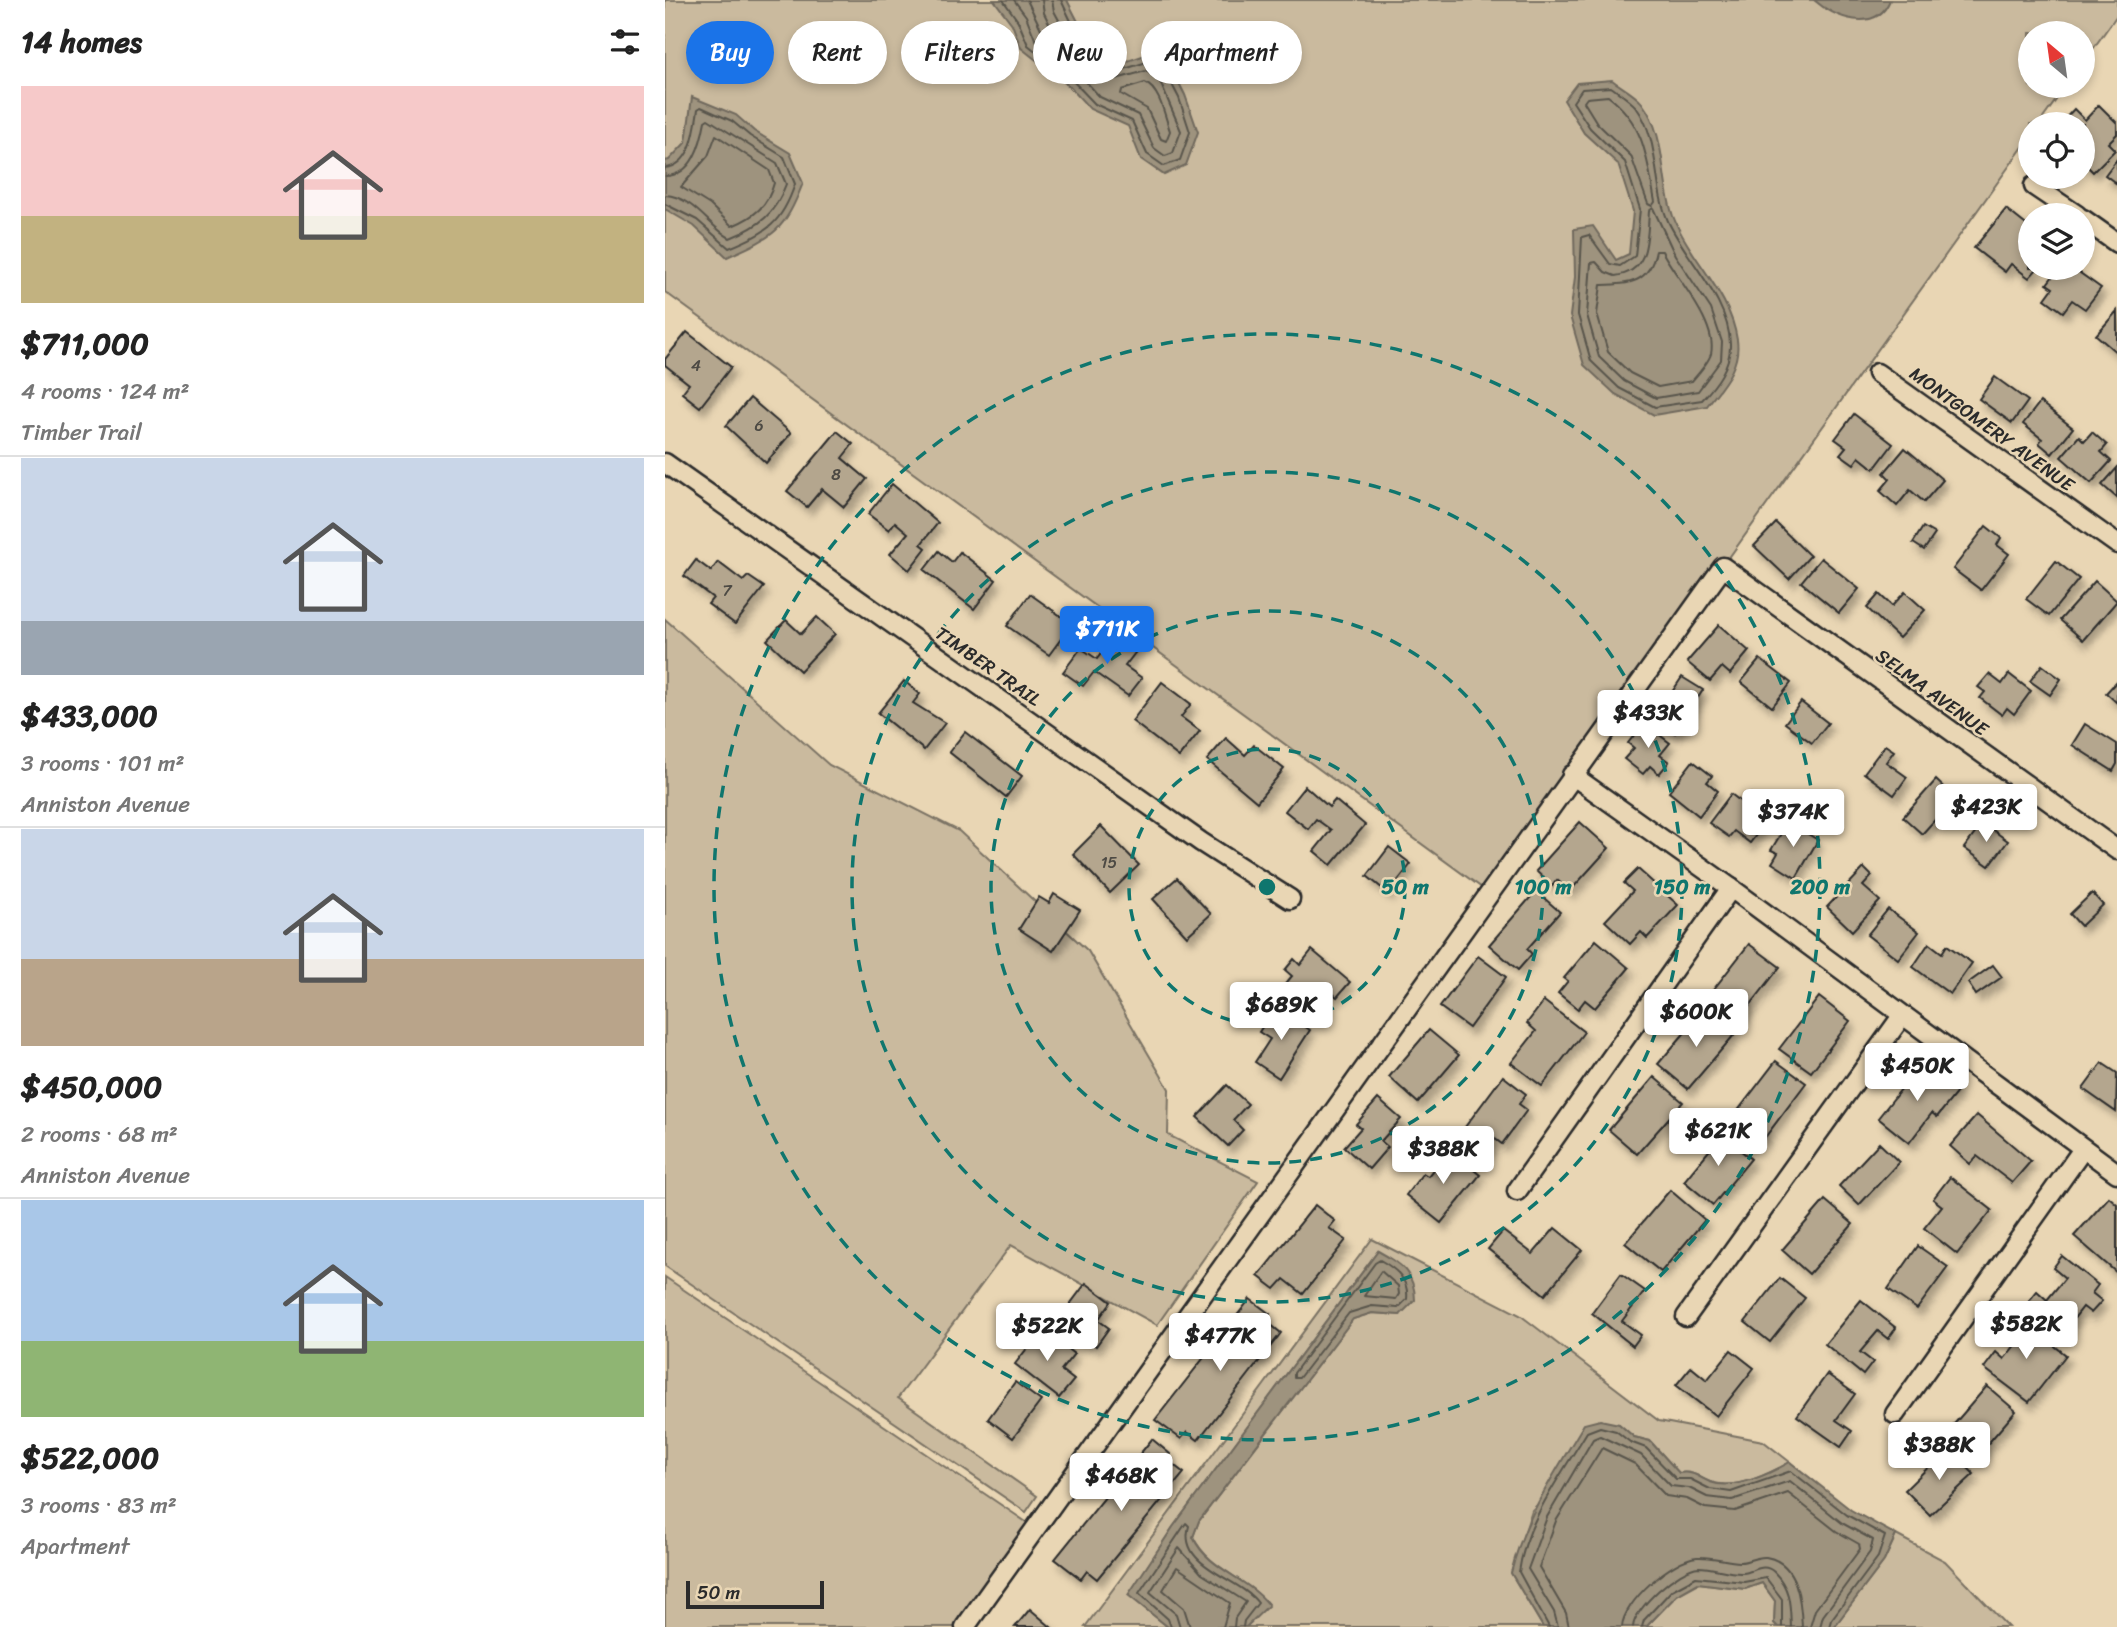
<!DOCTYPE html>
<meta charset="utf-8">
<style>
:root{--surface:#fff;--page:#f2f2f2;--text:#222;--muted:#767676;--line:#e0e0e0;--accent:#1a73e8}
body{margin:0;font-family:Sriracha,sans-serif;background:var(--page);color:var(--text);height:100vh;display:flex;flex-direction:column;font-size:26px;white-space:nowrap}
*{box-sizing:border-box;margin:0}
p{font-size:23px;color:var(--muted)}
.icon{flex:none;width:38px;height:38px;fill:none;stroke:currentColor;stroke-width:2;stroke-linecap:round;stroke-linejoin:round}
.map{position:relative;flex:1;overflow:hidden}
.drawer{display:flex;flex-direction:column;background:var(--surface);width:665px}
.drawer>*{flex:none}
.top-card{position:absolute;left:21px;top:21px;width:665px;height:63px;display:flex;gap:14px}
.needle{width:46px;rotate:331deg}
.fabs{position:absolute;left:1353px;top:21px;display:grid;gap:14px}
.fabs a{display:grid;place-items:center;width:77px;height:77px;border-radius:50%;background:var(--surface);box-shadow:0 4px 10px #0003;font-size:35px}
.scale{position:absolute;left:21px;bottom:18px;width:138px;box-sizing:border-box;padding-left:7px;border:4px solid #2b2b2b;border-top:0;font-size:19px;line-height:24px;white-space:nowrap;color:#2b2b2b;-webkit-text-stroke:5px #e9d6b4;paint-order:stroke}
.price{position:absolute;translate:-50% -60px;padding:0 16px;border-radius:7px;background:#fff;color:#222;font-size:23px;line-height:46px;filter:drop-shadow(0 2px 4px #0008)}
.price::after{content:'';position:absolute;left:50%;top:42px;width:21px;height:16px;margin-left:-10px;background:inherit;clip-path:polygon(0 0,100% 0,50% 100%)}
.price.selected{background:var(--accent);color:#fff}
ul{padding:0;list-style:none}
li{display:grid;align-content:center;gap:14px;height:371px;padding:0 21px}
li+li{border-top:2px solid var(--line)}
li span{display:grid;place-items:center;height:217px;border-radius:0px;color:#555}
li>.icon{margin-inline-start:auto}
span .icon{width:126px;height:126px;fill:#fffc;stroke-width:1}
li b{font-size:30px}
h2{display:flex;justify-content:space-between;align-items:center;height:84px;padding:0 21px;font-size:30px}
.tag{padding:0 24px;border-radius:32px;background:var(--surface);box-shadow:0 4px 10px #0003;font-size:24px;line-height:63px}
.tag.selected{background:var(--accent);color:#fff}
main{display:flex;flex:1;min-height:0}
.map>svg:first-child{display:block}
</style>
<main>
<section class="drawer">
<h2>14 homes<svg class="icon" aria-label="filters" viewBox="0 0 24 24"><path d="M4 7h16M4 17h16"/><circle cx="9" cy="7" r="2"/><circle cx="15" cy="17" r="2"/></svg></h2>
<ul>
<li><span style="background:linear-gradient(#f6c9c9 60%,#c2b280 0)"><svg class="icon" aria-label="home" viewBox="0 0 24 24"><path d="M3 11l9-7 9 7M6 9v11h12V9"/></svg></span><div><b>$711,000</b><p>4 rooms · 124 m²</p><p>Timber Trail</p></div></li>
<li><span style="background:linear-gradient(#c9d6e8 75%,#9aa5b1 0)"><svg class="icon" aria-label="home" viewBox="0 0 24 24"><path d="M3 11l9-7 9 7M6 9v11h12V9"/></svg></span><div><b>$433,000</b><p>3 rooms · 101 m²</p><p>Anniston Avenue</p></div></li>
<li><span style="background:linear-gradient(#c9d6e8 60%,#b9a48a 0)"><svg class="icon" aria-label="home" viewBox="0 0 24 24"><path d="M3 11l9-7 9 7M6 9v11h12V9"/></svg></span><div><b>$450,000</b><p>2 rooms · 68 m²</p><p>Anniston Avenue</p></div></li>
<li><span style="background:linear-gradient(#a9c7e8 65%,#8fb573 0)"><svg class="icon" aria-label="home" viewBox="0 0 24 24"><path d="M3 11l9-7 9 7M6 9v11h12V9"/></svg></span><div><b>$522,000</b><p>3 rooms · 83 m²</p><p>Apartment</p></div></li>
</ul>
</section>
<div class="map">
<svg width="1452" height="1627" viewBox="0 0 1452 1627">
<defs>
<filter id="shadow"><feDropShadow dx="4.5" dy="7" stdDeviation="3.5" flood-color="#0004"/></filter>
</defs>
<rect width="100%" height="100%" fill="#e9d6b4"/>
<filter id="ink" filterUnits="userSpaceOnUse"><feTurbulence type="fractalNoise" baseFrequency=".0143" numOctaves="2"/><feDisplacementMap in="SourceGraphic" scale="14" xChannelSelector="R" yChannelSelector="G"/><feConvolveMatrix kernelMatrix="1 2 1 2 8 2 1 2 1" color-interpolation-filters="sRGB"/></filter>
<g filter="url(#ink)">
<g fill="#caba9e" stroke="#7a7264" stroke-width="2">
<path d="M0,0H1452V15L1418,63V33H1365V86H1401L1374,124H1365V137L824,893L0,292Z"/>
<path d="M0,619L164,765L294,831L423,951L504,1089L503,1135L593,1181L492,1325L346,1245L233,1398L372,1496L361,1512L0,1266Z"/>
<path d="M707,1239L855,1315L994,1421L1098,1441L1125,1462C1104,1474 1070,1491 1045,1482C1033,1477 1029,1471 1014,1473L985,1441L969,1437L954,1424L867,1510L846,1573L878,1627H581L603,1605C582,1577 544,1570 528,1537L534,1521L688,1319L707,1313L735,1315L713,1251L508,1527L464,1595L503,1627H420Z"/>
<path d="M0,1277L370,1528L300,1627H0Z"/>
<path d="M1231,1535L1280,1561L1343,1627H1169L1219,1561Z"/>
<path d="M1034,1583L1080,1589L1097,1583L1110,1601L1109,1623L1113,1627H981L1012,1595Z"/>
</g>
<g fill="#9e937e" stroke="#70695d" stroke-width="2">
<path d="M329,0H402L427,49L454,64L483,54L505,65L520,95L533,132L521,165L499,175L476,159L463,126L425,109L404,86L356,48L347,24Z"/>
<path d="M1149,0H1225C1211,34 1169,18 1149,0Z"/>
<path d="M947,80C956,87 970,94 977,103C1002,136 995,180 1008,216C1025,260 1065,292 1072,340C1076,367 1057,386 1042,406L989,415L950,394L919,365L905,316L910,277L909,229L928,226L951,260L964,254L968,211L953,164L919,133L899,100L912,83Z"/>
<path d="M27,97L71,115L89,131L125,153L138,183C119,232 109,236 62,257L29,226L0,209V161L4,160L21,142Z"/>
<path d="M713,1251C735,1263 750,1273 750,1300L735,1315L707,1313L688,1319L534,1521L528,1537C543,1570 582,1577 604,1605L581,1627H503L463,1595L508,1527Z"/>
<path d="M935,1420L954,1424L969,1437L985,1441L1014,1473C1029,1471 1033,1477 1045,1482C1070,1491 1104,1474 1125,1462L1186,1510L1231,1535L1219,1561L1169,1627H1113L1109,1623L1110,1601L1097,1583L1080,1589L1033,1583L1012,1595L981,1627H878L846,1573C859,1518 890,1473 919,1424Z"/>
</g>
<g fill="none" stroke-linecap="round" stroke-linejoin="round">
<g stroke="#59554c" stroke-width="2">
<path d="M338,0L353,21L363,45L408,81L430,104L467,121L482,154L499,166L515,160L525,132L514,98L500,71L482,62L453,71L421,53L396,0"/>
<path d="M349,0L361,16L370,39L414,74L435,97L473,115L489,148L500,156L508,153L516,131L493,77L481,71L451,79L415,59L389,11L387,0"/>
<path d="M362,0L378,33L386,38L389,33L379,13L377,0"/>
<path d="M480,83C495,89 500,117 505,131L501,141L496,139L482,109L456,94L457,90Z"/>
<path d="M946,87C954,93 965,100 971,107C996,141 987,185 1003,221C1021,260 1064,299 1065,344C1066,366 1051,385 1037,400L990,407L954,388L926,361L913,315L917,237L924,235L945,264L955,266L970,256L975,209L960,162L925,128L908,102L917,89Z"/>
<path d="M943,96C980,124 982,159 990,202L987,206L983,204L966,156L932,123L919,102L922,98Z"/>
<path d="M51,135L104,170L109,183C103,206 89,217 67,226L45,205L16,187L43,156Z"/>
<path d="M0,168C27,166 30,129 33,109L36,107L67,121L85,136L119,157L130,184C117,223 102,233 64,248L32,220L0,204"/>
<path d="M0,176C28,176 36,143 40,121L43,119L112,163L121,184C110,214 95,226 65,238C43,226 29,197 0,195"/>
<path d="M988,208L1010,255L1046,309L1057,342L1056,360L1033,391L991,398L959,381L934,357L922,315L926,263L931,262L940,272L950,276C985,272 982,238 984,211Z"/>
<path d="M991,251H997C1010,277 1053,323 1046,354C1043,363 1033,374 1027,381L993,387L965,373L943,352L932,314L936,285C964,284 984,284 991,251Z"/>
<path d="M715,1260C731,1269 744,1279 742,1299L733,1308L707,1306L684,1313L634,1378H629V1373L710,1263Z"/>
<path d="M716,1271L733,1286L734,1294L731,1299L699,1296Z"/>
<path d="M506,1627L503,1619L474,1593L521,1523L524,1526C512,1567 574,1577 593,1603L579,1621L578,1627"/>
<path d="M515,1627L511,1614L485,1592L514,1548L537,1574L581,1602L570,1618L569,1627"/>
<path d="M525,1627L519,1608L498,1590L512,1567L565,1603L558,1627"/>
<path d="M884,1627L854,1572C861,1521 896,1475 922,1432L935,1427L951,1431L965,1442L981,1448L1011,1479H1025L1045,1489L1066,1492L1126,1471L1182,1515L1220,1536L1213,1557L1166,1620L1164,1627"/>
<path d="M893,1627L889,1612L863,1569L882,1517L928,1439L935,1436L976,1455L1006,1486L1024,1488L1042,1497L1067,1500L1125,1481L1177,1523L1208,1540L1205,1552L1158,1616L1155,1627"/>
<path d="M904,1627L901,1613L874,1567L891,1521L937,1448L970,1464L1001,1496L1022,1499L1040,1508L1070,1511L1123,1493L1171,1531L1194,1544L1195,1549L1150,1610L1145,1627"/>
<path d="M957,1627C958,1602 1007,1559 1032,1557C1046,1556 1060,1561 1075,1562C1084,1562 1091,1556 1101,1557C1133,1562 1136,1602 1137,1627"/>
<path d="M968,1627C969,1608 1014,1568 1034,1567C1049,1567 1063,1574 1078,1573C1089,1572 1098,1562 1109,1572C1126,1589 1125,1605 1126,1627"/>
<path d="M977,1627L979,1620L1007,1590L1031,1577L1079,1582L1101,1578L1117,1599V1627"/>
</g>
</g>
<g fill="#b4a68e" stroke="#2b2b2b" stroke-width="2" filter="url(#shadow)">
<path d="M1434,105L1452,123V134L1443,143L1450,150L1428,172L1418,162V124H1395L1409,109L1420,120Z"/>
<path d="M1452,159V184L1440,175Z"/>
<path d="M1341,209L1365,228V268H1373L1364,278L1346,264L1340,272L1309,248Z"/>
<path d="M1394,268H1408L1436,288L1420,309L1407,300L1398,312L1380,299L1388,288L1382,284Z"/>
<path d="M1452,311V353L1431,335Z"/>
<path d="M22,332L66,367L35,407L17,393L24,384L0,365V359Z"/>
<path d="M1330,377L1363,401L1347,423L1314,399Z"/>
<path d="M85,398L126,433L101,463L61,426Z"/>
<path d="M1375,402L1408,428L1387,454L1374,443L1377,439L1358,424Z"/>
<path d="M1189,414L1228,444L1209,469L1194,457L1189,464L1175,454L1181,447L1170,439Z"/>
<path d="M172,431L188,444L177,458L202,479L179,507L157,489L142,507L122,491Z"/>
<path d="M1427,432L1442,445L1436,452L1446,461L1426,483L1396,457L1414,436L1419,441Z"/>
<path d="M1240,448L1278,480L1259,502L1245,490L1232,506L1215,491L1225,479L1219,473Z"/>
<path d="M1452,468V498L1437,485Z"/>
<path d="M227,484L273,523L256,544L261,548L244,570L225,554L243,533L230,522L224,530L203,514Z"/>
<path d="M1111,523L1145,556L1124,579L1089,546Z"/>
<path d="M1321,526L1336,538L1332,545L1344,554L1316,590L1288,569Z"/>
<path d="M1258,527L1270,534L1259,550L1248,543Z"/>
<path d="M274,551L287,562L295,552L331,580L309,609L259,570Z"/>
<path d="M1156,558L1194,589L1174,613L1136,582Z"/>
<path d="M31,560L46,571L53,562L78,581L83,576L99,587L70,624L43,604L48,598L19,576Z"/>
<path d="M1391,561L1414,579L1384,616L1361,599Z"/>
<path d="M1430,581L1452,601L1418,640L1395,620Z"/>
<path d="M1240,592L1260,610L1234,638L1202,608L1214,594L1227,606Z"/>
<path d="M365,594L407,624L384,655L342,626Z"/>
<path d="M152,617L170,634L135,671L102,640L121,620L136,634Z"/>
<path d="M1054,625L1084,651L1065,674L1057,667L1045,681L1022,662Z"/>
<path d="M451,633L473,649L460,666L477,678L463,696L429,672L418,686L398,672L416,648L432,659Z"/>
<path d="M1095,659L1126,683L1107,707L1076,682Z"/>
<path d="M1377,665L1396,679L1385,695L1365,681Z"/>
<path d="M1324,674L1337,684L1344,674L1366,691L1349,714L1342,708L1337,715L1315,698L1320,692L1313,687Z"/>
<path d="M1017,677L1038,690L1010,733L984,716L996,698L1001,701Z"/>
<path d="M239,681L255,694L248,703L280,723L259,750L213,713Z"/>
<path d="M1452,681V703L1441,693Z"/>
<path d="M497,682L526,704L516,717L535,731L514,757L467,721Z"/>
<path d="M1136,702L1163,723L1147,743L1120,723Z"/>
<path d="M979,723L1005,743L995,755L1004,762L994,774L985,766L978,774L959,759L969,748L963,743Z"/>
<path d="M1420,724L1452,744V764L1448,771L1407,745Z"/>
<path d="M300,732L357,776L341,797L284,752Z"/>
<path d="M561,738L580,755L589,745L619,769L592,802L542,760Z"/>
<path d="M1220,745L1229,751L1221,762L1242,777L1229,795L1199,773Z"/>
<path d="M1028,761L1047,776L1042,782L1053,791L1034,816L1004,792Z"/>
<path d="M1271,780L1290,798L1257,834L1238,817Z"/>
<path d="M640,786L664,807L670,800L700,825L666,865L649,851L666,830L651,819L643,829L620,811Z"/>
<path d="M1066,794L1079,804L1086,794L1109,811L1085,843L1069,831L1064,837L1044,823Z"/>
<path d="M915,822L944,848L905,891L892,880L887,886L871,871Z"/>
<path d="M1123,822L1153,840L1131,878L1107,863L1113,853L1106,850Z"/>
<path d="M1318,823L1343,841L1324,866L1299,848Z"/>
<path d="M436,826L474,865L445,893L408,854Z"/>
<path d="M724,847L746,864L723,893L702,876Z"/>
<path d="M1199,868L1207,876L1198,886L1215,901L1187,931L1162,907Z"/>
<path d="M973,869L1013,905L982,938L976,932L965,944L940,921L968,891L959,883Z"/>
<path d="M512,878L546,914L522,936L488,899Z"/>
<path d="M871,891L895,912L862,949L867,954L853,970L824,945Z"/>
<path d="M1427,893L1438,905L1416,926L1405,914Z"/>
<path d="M389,894L415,910L388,951L354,929L374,897L384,903Z"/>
<path d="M1223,909L1254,932L1233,959L1202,935Z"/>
<path d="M931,940L964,968L930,1008L920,1000L913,1009L893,993L903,981L899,978Z"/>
<path d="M1264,943L1277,953L1282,945L1307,963L1285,994L1248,967Z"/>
<path d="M1084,944L1115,967L1076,1017L1045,994Z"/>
<path d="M647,950L685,982L672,997L658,986L639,1009L616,989L627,976L620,970L629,959L635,965Z"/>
<path d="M813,956L841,977L804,1028L775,1007Z"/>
<path d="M1328,965L1337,977L1311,995L1303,983Z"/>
<path d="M1154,997L1185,1021L1146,1072L1114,1049Z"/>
<path d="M879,1001L919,1032L877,1086L846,1063L871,1031L862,1023Z"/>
<path d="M610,1007L645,1030L614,1078L590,1062L605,1039L594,1032Z"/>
<path d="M1040,1009L1069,1035L1023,1089L993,1064Z"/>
<path d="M764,1030L794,1055L753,1103L724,1077Z"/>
<path d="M1111,1061L1141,1083L1098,1140L1068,1117Z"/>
<path d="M1257,1063L1293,1091L1272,1117L1267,1113L1244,1143L1213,1118Z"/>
<path d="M1437,1063L1452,1073L1451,1112L1418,1089Z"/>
<path d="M838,1076L861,1094L854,1104L862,1110L837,1144L830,1139L822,1150L797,1131Z"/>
<path d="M989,1077L1018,1102L972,1154L944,1130Z"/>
<path d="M562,1085L583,1104L568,1120L578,1130L563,1146L532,1117Z"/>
<path d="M713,1099L736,1119L716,1141L723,1147L704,1169L679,1147L696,1128L691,1124Z"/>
<path d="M1312,1115L1366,1161L1347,1183L1312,1156L1305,1164L1285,1146Z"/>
<path d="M1061,1130L1078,1144L1074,1149L1086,1159L1048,1205L1019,1181Z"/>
<path d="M1214,1143L1234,1162L1194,1205L1174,1186Z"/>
<path d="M784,1150L815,1175L776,1223L741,1195L758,1173L763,1176Z"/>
<path d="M1285,1177L1327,1210L1292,1254L1259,1228L1277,1206L1268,1199Z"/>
<path d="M1005,1190L1040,1220L996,1272L960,1243Z"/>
<path d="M1444,1197L1452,1204V1273L1409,1236Z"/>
<path d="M1160,1200L1188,1224L1144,1274L1117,1250Z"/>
<path d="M650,1205L670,1221L664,1228L681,1240L638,1294L619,1279L610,1289L593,1276Z"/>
<path d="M890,1228L917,1250L880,1295L823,1249L838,1231L868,1254Z"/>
<path d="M1253,1246L1283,1267L1252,1309L1223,1289Z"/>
<path d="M1397,1256L1433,1285L1427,1293L1437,1301L1426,1313L1418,1307L1400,1330L1364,1301L1372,1291L1382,1300L1400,1278L1388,1268Z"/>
<path d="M956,1274L980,1291L957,1321L976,1335L968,1346L927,1313Z"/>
<path d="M1115,1278L1140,1298L1105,1342L1080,1322Z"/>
<path d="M421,1283L446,1302L433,1320L444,1328L431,1346L394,1319Z"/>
<path d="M585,1299L605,1314L600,1320L616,1333L533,1440L522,1432L516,1439L490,1420Z"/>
<path d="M1196,1300L1231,1328L1223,1339L1213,1331L1195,1352L1208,1362L1198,1375L1160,1344Z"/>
<path d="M1353,1317L1401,1355L1364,1402L1319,1368L1331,1352L1339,1359L1351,1344L1339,1335Z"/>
<path d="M377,1329L409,1354L396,1370L409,1380L394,1398L350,1364Z"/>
<path d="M1066,1350L1089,1368L1051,1416L1011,1385L1026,1367L1042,1380Z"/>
<path d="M1162,1374L1190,1394L1171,1420L1187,1431L1176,1447L1132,1416Z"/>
<path d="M350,1382L376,1401L348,1438L323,1419Z"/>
<path d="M1322,1386L1351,1411L1313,1455L1284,1430Z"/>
<path d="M487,1439L505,1454L501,1459L519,1473L432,1579L422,1571L416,1579L390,1559Z"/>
<path d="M1283,1448L1309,1474L1265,1515L1240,1490Z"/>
<path d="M365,1609L386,1627H350Z"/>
</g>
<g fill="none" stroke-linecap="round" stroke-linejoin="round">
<defs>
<g id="street">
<path d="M1369,186L1412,215"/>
<path d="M1418,219L1452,243"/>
<path d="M1212,373L1452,544"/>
<path d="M0,463L536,842L625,899"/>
<path d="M907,775L1066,888L1452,1173"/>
<path d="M852,1191L1066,888"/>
<path d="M1021,1317L1237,1016"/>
<path d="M1230,1414L1418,1149"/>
<path d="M300,1627L1058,567L1452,850"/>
</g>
</defs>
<use href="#street" stroke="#2b2b2b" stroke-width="23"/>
<use href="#street" stroke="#e9d6b4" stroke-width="18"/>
</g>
</g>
<g fill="none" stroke="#0f766e" stroke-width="3.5" stroke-dasharray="12 9">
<circle cx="602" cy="887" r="138"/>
<circle cx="602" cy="887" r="276"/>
<circle cx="602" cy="887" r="415"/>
<circle cx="602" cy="887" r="553"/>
</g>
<g text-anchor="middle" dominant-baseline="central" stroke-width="5" stroke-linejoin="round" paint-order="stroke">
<g font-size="16" fill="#4d4a44">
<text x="31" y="365">4</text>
<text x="94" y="425">6</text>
<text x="171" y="474">8</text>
<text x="62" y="590">7</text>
<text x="444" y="862">15</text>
</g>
<g font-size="19" fill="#2b2b2b" stroke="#e9d6b4">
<text transform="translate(1327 429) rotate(36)">MONTGOMERY AVENUE</text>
<text transform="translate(323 666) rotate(35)">TIMBER TRAIL</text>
<text transform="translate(1267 692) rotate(36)">SELMA AVENUE</text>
</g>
</g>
<circle cx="602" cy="887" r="10" fill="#0f766e" stroke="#e9d6b4" stroke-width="3.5"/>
<g font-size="21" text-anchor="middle" font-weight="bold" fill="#0f766e" stroke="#e9d6b4" stroke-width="5" stroke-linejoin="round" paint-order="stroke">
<text x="740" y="894">50 m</text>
<text x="878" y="894">100 m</text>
<text x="1017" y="894">150 m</text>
<text x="1155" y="894">200 m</text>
</g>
</svg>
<div class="fabs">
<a><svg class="needle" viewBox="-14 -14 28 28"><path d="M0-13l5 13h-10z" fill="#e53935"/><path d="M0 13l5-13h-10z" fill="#767676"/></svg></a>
<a><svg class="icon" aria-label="locate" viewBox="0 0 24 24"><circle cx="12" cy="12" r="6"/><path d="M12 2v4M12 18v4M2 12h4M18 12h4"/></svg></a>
<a><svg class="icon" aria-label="layers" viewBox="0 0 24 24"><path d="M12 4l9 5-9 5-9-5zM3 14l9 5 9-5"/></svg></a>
</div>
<div class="scale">50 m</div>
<b class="price selected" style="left:442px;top:666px">$711K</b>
<b class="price" style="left:983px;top:750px">$433K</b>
<b class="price" style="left:1321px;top:844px">$423K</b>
<b class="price" style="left:1128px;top:849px">$374K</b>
<b class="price" style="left:616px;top:1042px">$689K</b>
<b class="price" style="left:1031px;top:1049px">$600K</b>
<b class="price" style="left:1252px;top:1103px">$450K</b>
<b class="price" style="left:1053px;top:1168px">$621K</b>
<b class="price" style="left:778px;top:1186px">$388K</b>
<b class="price" style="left:1361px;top:1361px">$582K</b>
<b class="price" style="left:382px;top:1363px">$522K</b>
<b class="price" style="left:555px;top:1373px">$477K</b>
<b class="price" style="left:1274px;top:1482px">$388K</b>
<b class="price" style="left:456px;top:1513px">$468K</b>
<div class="top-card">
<a class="tag selected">Buy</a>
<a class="tag">Rent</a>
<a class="tag">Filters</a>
<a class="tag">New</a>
<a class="tag">Apartment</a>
</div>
</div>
</main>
